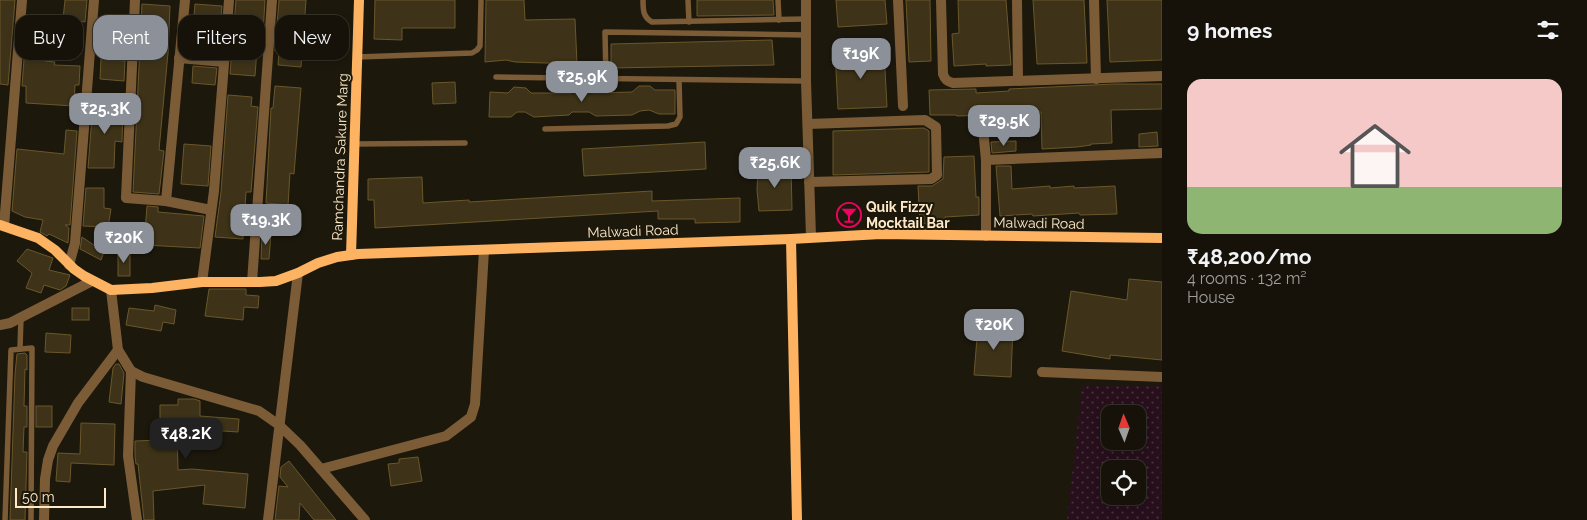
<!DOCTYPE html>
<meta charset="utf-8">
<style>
:root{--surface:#161209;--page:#232017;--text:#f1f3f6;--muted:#9e9e9c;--line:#35322a;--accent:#8c9099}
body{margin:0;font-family:Raleway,sans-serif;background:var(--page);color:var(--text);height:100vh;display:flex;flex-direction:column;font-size:19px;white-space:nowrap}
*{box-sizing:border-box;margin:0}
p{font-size:16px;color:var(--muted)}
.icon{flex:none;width:28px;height:28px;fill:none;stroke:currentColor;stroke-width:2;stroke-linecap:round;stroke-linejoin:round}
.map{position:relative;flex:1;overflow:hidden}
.side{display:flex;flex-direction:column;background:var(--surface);width:425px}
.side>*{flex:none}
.guide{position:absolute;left:15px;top:15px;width:475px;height:45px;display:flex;gap:10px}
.needle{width:32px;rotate:358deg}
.buttons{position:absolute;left:1101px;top:405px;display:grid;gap:10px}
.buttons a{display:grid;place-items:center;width:45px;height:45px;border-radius:10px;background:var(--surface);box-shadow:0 2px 8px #0003,0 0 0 1px var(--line);font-size:25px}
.scale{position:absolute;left:15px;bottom:12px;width:91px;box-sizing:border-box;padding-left:5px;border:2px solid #feeac9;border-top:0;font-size:14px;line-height:18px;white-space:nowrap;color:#feeac9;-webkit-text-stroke:4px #1d180c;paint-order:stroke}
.price{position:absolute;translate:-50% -42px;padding:0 11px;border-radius:10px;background:var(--accent);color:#fff;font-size:16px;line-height:32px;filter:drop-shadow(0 1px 2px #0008)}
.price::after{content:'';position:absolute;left:50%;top:30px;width:15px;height:11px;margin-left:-8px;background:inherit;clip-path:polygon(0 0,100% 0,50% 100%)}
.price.on{background:#222;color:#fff}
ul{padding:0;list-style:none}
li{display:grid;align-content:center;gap:10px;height:265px;padding:0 25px}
li span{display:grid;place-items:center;height:155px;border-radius:15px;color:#555}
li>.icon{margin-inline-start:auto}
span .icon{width:90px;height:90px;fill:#fffc;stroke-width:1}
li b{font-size:21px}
h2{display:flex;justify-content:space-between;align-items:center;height:60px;padding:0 25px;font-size:21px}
.chip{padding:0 18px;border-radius:15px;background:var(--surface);box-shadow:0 2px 8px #0003,0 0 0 1px var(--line);font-size:18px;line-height:45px}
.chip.on{background:var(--accent);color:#fff}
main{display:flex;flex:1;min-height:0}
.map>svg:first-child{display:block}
</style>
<main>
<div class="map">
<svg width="1162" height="520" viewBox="0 0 1162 520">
<defs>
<pattern id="park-dots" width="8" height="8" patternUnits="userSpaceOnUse" patternTransform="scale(1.25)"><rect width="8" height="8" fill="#270f1c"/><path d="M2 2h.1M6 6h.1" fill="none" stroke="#47323c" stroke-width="1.8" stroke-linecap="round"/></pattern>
</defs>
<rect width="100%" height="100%" fill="#1d180c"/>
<path fill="url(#park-dots)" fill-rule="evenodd" d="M1082,385L1162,386V520H1067ZM1110,414H1138V441H1110ZM1110,469H1138V496H1110Z"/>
<g fill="#3e3318" stroke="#6a572a">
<path d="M0,0H15L8,85L0,84Z"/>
<path d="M65,0H87L85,22L63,19Z"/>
<path d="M236,0H265L262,50L257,49L255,76L230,74Z"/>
<path d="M279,0H306L301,67L278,65L279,51H275Z"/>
<path d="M375,0H455V28H402V40L374,39Z"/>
<path d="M486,0H524L525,20L575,19L577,64L515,62L506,60L485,62Z"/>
<path d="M697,0H773L774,15L697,16Z"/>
<path d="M836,0H885L887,24L838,27Z"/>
<path d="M906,0H930L931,61L909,62Z"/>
<path d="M958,0H1006L1011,65L986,66V64L954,66L952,34L959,33Z"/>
<path d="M1033,0H1084L1087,63L1037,64Z"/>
<path d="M1107,0H1162V60L1110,62Z"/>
<path d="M142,4L170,6L168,53L159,150L164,151L159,194L133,192Z"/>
<path d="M195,4L222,6L218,55L191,52Z"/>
<path d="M27,20L53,22L52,41H46L45,61L55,62L54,65L80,66L79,85H75L74,106L26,103V86H22Z"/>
<path d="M99,27L114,28L113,42L98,41Z"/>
<path d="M772,40L774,65L611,68V44Z"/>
<path d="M884,50L887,107L838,109L835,52Z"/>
<path d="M101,59L125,61L124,81L100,79Z"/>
<path d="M193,66L217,68L215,85L192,83Z"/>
<path d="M455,82L456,103L433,104L432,83Z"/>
<path d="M1114,84H1162V109L1111,110L1112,143L1091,144V145L1077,147L1042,149L1041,112L1008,114V117L988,118V115L957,116L956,115H930L929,90L976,89V93L1009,91V89Z"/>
<path d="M275,86L301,88L294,174L290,173L288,205L266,203L271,108H273Z"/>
<path d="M639,86H650L655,90H675V114H659L649,110L640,111L632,115L596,116L589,112H572L569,115L534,117L525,112H517L511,117H489L490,92L508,93L514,87L526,88L531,93H571L575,87H587L593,93L632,92Z"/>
<path d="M228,95L252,97L251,106L258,107L251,192H246L243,239L215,237L221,192Z"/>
<path d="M93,104L123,105L122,142L115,141L114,168H88Z"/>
<path d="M924,128L929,131V172L833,175V131Z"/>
<path d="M66,130L77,131L70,225H65L69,228L68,243L49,234L47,236L40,232L43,220L25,217L12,211L17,149L64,154Z"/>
<path d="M1157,132L1158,146L1139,147V134Z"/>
<path d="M1016,141V151L992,153L991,142Z"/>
<path d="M705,142L706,169L584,176L582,149Z"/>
<path d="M184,144L211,146L208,186L181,184Z"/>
<path d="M974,156L976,197H979V215L945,217V223L920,224L918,186H932L943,179L944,157Z"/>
<path d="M791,166L792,210L759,211L757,190L758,167Z"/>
<path d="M996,166H1011L1012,189L1050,186V188L1074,186V188L1115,186L1117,214L1080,215L1079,213L1033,216L1032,214L1000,216Z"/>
<path d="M422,177L423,203L469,200V202L652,191V201L740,198V222L695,223V219H658V211L375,228L374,200H368V179Z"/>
<path d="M86,188H104V208L111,209L108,227L83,226Z"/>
<path d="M147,206L158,207V212L204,216L200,248L144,245Z"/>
<path d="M262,233H271L269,259H261Z"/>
<path d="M82,237L104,252L101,260L80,249Z"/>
<path d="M27,249L53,258L49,270L70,275L66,286L60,290L44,285L41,293L26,288L32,273L17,261Z"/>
<rect x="118" y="253" width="12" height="23"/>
<path d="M1129,279L1162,282V360L1110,355V359L1062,351L1071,291L1127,300Z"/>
<path d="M209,289H246V295L259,296L258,308L244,307L243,320L205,316Z"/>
<path d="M155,305L176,310L174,324L163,322L161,331L126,325L129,308L154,311Z"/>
<rect x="72" y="308" width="17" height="12"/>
<path d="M978,325H1013L1011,377L974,375Z"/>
<path d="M46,333L71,335L70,353L45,352Z"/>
<path d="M25,353L27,355V370L25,369L24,406H27V427H24L23,452H27L25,520H10L15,374L17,354Z"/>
<path d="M116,364H119L124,373L121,404L109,402L113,368Z"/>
<path d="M178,399H194L200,401V416L239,419L238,432L177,428L178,470L192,469L248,474L245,508L203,504L205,485L153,491L154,520H144L138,464H136L135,456V441L160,440V405H178Z"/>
<rect x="36" y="406" width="16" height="21"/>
<path d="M81,423L115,424L114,465L71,463L70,482L56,481L58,453L80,454Z"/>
<path d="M418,457L422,481L391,486L388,464L399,463V459Z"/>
<path d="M289,461L336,520H314L300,503L299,520H275L279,486L288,487L280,477L281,467Z"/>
</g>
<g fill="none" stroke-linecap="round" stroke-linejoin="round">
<g stroke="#7c5c37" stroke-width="5.5">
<path d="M643,0C643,10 643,17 652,22L806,19"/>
<path d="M688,0L689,22"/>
<path d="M778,0L779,20"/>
<path d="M357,57L472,53L477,50L480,46L481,0"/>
<path d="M496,77L806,81"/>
<path d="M606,79L605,32L806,35"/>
<path d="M545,129L668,126L676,124L680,117L679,80"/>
<path d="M355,144L465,143"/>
<path d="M20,349L21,317"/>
<path d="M5,520L11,350L32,348L31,520"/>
</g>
<g stroke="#7c5c37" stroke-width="10">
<path d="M135,0L126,198L166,201"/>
<path d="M185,0L166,201L211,210"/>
<path d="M806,0V81L811,237"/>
<path d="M898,0L903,106"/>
<path d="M941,0L943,74C945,80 947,81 953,83L1162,76"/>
<path d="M1017,0L1018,80"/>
<path d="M1094,0L1096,79"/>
<path d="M179,58L224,62"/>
<path d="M808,124L925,120L936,127L937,175L931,179L809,182"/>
<path d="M983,128L986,160V236"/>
<path d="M986,160L1162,153"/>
<path d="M4,226L22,0"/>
<path d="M69,265L75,243L94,0"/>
<path d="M202,282L214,191L229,0"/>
<path d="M252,282L272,0"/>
<path d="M111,290L118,350L131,371L143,377L259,411L279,425L300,445L365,520"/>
<path d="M0,325L10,323L92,281"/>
<path d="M131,371L128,456L137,520"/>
<path d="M1042,372L1162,377"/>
<path d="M321,469L446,436L471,417L475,404L484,250"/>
<path d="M44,520L45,479L48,460L53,446L78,403L118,350"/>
<path d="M268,520L298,273"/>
</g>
<g stroke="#fdb361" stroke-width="10">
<path d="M0,225L38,238L55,250L74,269L84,276L111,290L152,288L202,282H260L276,281L298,273L318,263L337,257L358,254L791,239L881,234L1162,238"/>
<path d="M791,239L797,520"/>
<path d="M351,255L359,0"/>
</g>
</g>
<defs>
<symbol id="bar-ring" viewBox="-11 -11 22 22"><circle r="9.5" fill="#1d180c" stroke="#f10262" stroke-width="1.5"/><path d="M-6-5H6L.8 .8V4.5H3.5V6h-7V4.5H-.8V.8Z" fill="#f10262"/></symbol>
</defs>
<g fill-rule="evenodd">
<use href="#bar-ring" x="835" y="201" width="28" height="28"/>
</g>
<g text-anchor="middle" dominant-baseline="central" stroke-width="4" stroke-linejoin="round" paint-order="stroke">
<g font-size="14" fill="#feeac9" stroke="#1d180c">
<text transform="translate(340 157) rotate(-88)">Ramchandra Sakure Marg</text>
<text transform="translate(1039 223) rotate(1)">Malwadi Road</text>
<text transform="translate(633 231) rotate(-2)">Malwadi Road</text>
</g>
<g font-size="14" font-weight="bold" fill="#feeac9" stroke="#1d180c" text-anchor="start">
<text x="866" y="207">Quik Fizzy<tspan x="866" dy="16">Mocktail Bar</tspan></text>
</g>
</g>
</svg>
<div class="buttons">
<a><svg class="needle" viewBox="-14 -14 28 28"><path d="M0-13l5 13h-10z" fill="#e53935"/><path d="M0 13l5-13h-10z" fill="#9e9e9c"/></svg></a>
<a><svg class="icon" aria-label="locate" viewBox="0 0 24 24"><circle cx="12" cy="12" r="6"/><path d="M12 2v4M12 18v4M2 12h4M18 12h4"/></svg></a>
</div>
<div class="scale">50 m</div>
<b class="price" style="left:861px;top:80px">₹19K</b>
<b class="price" style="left:582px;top:103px">₹25.9K</b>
<b class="price" style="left:105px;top:135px">₹25.3K</b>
<b class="price" style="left:1004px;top:147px">₹29.5K</b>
<b class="price" style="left:775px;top:189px">₹25.6K</b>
<b class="price" style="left:266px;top:246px">₹19.3K</b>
<b class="price" style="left:124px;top:264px">₹20K</b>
<b class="price" style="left:994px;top:351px">₹20K</b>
<b class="price on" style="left:186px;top:460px">₹48.2K</b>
<div class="guide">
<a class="chip">Buy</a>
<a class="chip on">Rent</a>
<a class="chip">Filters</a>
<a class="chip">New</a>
</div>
</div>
<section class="side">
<h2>9 homes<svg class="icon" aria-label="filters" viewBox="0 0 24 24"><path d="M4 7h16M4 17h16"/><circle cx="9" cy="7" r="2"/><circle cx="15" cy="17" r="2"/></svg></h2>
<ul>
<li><span style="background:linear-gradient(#f6c9c9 70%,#8fb573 0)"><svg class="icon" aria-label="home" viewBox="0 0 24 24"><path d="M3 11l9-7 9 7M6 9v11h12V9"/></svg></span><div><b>₹48,200/mo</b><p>4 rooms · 132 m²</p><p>House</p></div></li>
</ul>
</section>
</main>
